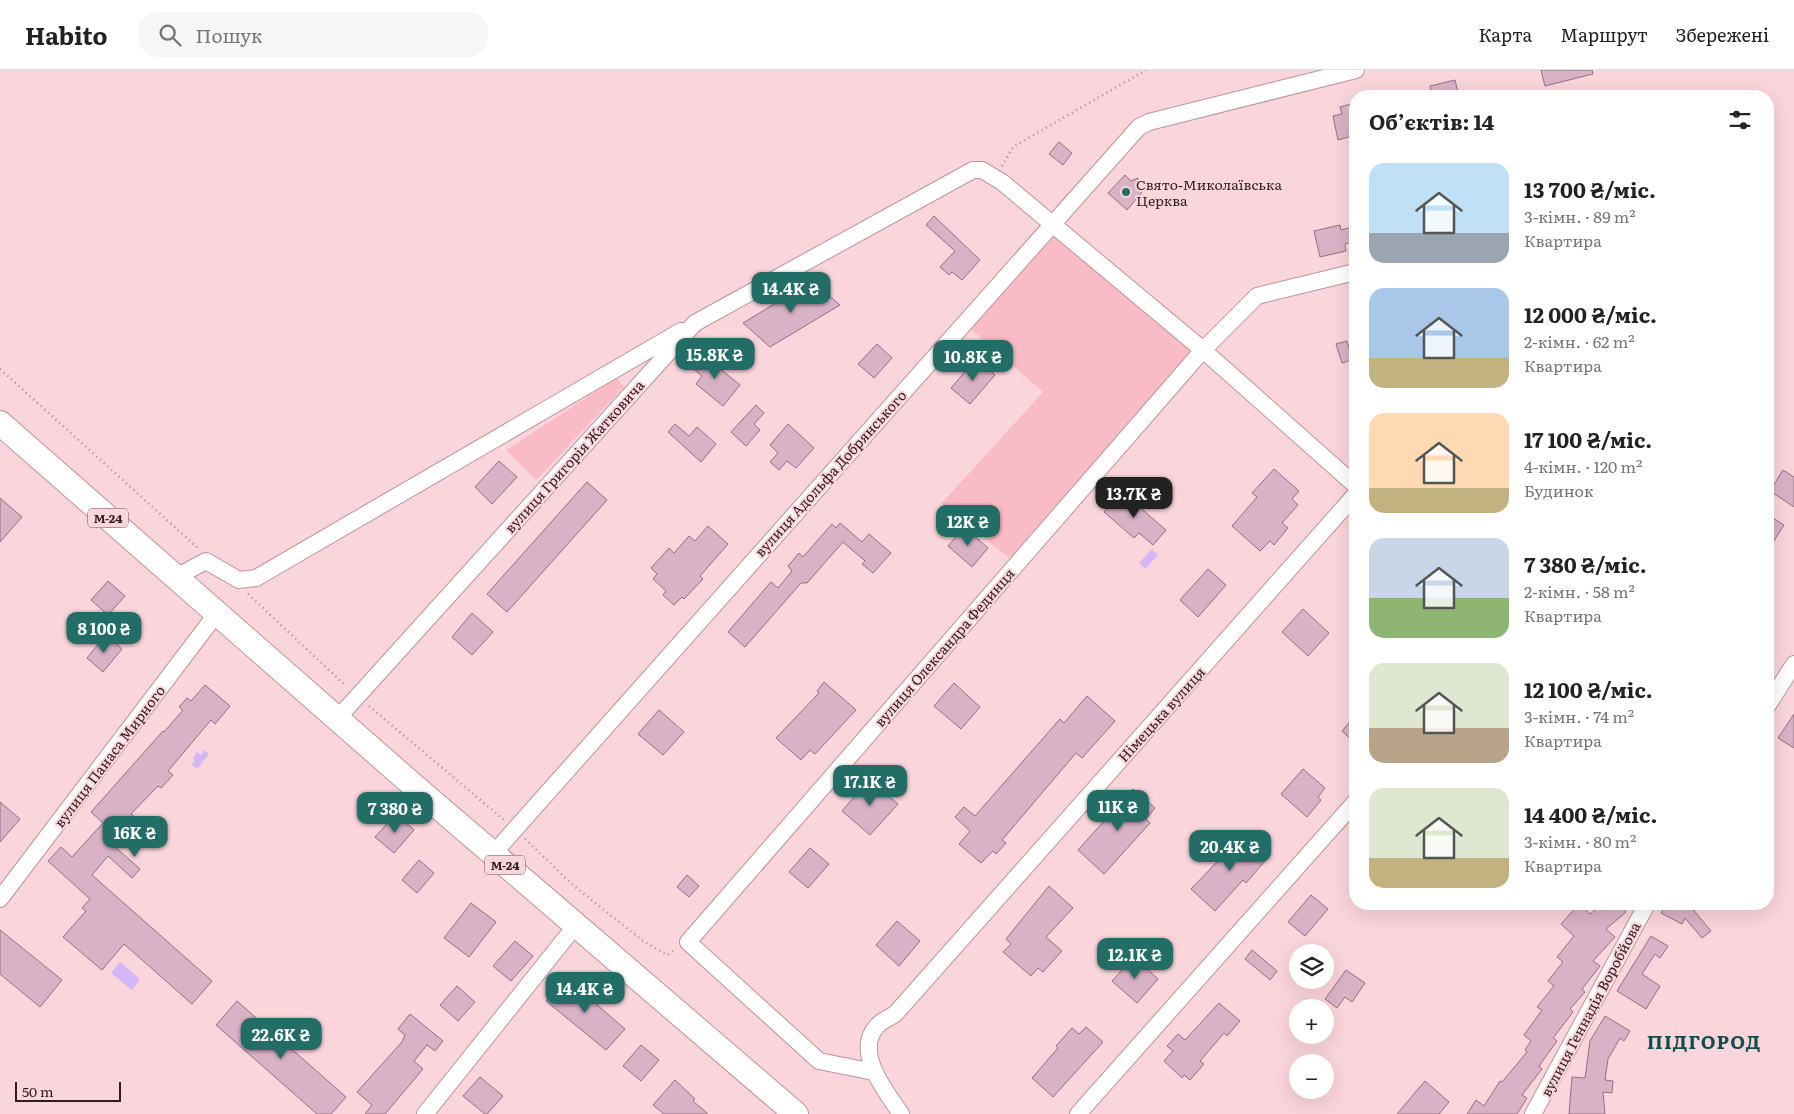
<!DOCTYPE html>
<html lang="uk">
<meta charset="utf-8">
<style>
:root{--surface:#fff;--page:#f6f6f6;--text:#222;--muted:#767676;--line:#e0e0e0;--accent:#236d67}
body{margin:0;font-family:Literata,serif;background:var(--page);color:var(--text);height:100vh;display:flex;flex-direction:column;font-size:19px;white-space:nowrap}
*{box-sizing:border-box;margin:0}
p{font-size:16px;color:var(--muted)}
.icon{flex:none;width:28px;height:28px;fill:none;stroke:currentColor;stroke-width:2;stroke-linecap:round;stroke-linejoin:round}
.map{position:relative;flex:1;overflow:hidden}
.details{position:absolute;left:1349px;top:20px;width:425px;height:820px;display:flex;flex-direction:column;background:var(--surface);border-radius:20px;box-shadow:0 5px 20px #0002}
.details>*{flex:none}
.tools{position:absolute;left:1289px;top:874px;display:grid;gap:10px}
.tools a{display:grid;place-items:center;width:45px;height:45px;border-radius:50%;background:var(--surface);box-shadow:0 5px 20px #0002;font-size:25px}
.scale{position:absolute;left:15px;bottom:12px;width:106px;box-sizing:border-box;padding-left:5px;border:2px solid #2e1d20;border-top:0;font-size:14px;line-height:18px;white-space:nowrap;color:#2e1d20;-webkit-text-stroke:4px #fad5db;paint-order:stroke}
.price{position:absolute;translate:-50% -42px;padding:0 11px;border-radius:10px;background:var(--accent);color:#fff;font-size:16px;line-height:32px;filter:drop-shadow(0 1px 2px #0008)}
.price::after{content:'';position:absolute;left:50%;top:30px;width:15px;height:11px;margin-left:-8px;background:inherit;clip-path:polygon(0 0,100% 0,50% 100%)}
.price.selected{background:#222;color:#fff}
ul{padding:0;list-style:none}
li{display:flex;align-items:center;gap:15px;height:125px;padding:0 20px}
li span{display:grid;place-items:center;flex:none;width:140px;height:100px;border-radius:15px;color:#555}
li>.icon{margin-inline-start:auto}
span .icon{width:60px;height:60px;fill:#fffc;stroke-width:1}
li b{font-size:21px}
h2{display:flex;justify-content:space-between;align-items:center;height:60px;padding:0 20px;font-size:21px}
header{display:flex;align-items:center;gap:30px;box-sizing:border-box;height:70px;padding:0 25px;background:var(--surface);border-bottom:1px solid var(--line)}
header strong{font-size:24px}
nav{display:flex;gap:28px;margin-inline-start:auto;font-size:18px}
.search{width:350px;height:45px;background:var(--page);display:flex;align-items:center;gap:12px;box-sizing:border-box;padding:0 18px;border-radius:20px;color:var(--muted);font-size:19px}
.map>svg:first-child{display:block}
</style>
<header>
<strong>Habito</strong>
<div class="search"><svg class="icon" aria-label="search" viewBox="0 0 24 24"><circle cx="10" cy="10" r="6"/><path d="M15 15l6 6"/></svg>Пошук</div>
<nav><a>Карта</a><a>Маршрут</a><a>Збережені</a></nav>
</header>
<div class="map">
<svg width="1794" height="1044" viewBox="0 0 1794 1044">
<rect width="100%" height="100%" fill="#fad5db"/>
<g fill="#f9bcc6">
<path d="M1052,153L1203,280L1017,494L941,434L1043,322L964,253Z"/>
<path d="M617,308L624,317L536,410L506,380Z"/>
</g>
<g fill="#d5b6f6">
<path d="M1152,479L1158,485L1145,499L1139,493Z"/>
<path d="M204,680L209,684L197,699L192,695L195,690L193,688L197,682L201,685Z"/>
<path d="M120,892L140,909L132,920L111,903Z"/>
</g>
<g fill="#dab2c6" stroke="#936f81">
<path d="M1541,0H1592L1593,4L1545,16Z"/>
<path d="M1455,10L1459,26H1432L1430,16Z"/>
<path d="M1355,33V65L1338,70L1333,46L1342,44L1340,37Z"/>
<path d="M1059,72L1072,83L1063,95L1049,84Z"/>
<path d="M1125,105L1131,111L1138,108L1137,115L1143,121L1127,140L1108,123Z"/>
<path d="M934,146L980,190L962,210L952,202L949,205L940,197L955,181L926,155Z"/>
<path d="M1340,155L1341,160L1352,157L1355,171L1345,174L1346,181L1320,187L1314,161Z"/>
<path d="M812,211L840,235L770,277L743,253Z"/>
<path d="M1347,271L1352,290L1342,293L1336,274Z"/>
<path d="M877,274L892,288L874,308L858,294Z"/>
<path d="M702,284L740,315L723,336L696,314L702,306L691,297Z"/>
<path d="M976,289L995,305L970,334L951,318Z"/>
<path d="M756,335L764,343L754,354L760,360L746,376L731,362Z"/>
<path d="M675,354L689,366L697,357L716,374L701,392L668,362Z"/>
<path d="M788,354L814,378L796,398L787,391L779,400L770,392L778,383L770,375Z"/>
<path d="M499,391L517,407L492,434L475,417Z"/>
<path d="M1274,399L1299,421L1292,429L1298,435L1282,453L1288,458L1274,475L1270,471L1260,481L1232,456L1257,427L1252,423Z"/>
<path d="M1783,400L1794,407V437L1770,421Z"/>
<path d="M587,412L607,430L507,542L487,524Z"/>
<path d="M1122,422L1166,460L1153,475L1139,463L1134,468L1104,442Z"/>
<path d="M0,428L22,447L0,472Z"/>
<path d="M1768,445L1784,455L1768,480Z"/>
<path d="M840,453L862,472L869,464L891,483L873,503L862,494L865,491L843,472L807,513H801L745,577L728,562L771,512L778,518L792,501L788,496L799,483L803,487L832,454L836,458Z"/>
<path d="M708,456L728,474L700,506L703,509L684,529L682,527L674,535L663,525L666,521L653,509L657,504L651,498L669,478L674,483L689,466L695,471Z"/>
<path d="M964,457L988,478L972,497L948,476Z"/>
<path d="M1208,499L1226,515L1198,547L1180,530Z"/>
<path d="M108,511L125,526L108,545L91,530Z"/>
<path d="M1303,539L1329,563L1308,586L1282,562Z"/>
<path d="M472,543L493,562L472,585L452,567Z"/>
<path d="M106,565L122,579L103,602L87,588Z"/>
<path d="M824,612L856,640L815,684L810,680L801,690L776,668L819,623L817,621Z"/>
<path d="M954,613L980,637L961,659L934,636Z"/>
<path d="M205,615L230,636L215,654L211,650L168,701L173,705L161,718L158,716L131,744L137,749L114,776L140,799L132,808L108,786L92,805L212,911L192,934L124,874L102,900L63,867L86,841L82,838L90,829L48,791L61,777L72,787L103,753L91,742L163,661L164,662L183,640L179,637L187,628L191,631Z"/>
<path d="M1087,626L1115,651L1082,688L1076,683L1002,770L1006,773L996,784L993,781L981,793L959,774L970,761L955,747L964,737L975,746L1060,649L1064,653Z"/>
<path d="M659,640L684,662L663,685L638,664Z"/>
<path d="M1794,644V678L1778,668Z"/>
<path d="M1355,646V673L1342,661Z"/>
<path d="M1303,699L1325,718L1318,727L1321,730L1307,747L1281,724Z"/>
<path d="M869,710L898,734L870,765L842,741Z"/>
<path d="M1133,719L1155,738L1146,749L1150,753L1104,804L1078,780Z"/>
<path d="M0,732L20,749L0,772Z"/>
<path d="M396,744L414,760L394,783L375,767Z"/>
<path d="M1248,764L1264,779L1259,785L1265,791L1246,813L1243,810L1215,841L1191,819L1240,768L1242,770Z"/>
<path d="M810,778L829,794L808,818L789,802Z"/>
<path d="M419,790L434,803L417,823L402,810Z"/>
<path d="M687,805L699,816L689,827L677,817Z"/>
<path d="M1049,816L1073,838L1046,867L1062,881L1043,902L1038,898L1031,906L1003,882L1011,874L1006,869Z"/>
<path d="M1311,825L1328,839L1305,866L1288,852Z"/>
<path d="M471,833L496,852L469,887L444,868Z"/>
<path d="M1579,834L1590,844L1603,834H1619L1626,842L1606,859L1615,867L1593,891L1600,896L1582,919L1585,922L1570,939L1573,942L1553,968L1557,971L1539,996L1542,999L1522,1025L1527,1028L1517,1044H1467L1476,1030L1484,1036L1500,1011L1502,1012L1527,982L1525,980L1531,971L1524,965L1542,940L1537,937L1554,916L1548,911L1563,892L1557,887L1574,866L1561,854Z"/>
<path d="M1666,834H1693L1691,837L1711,861L1702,868L1685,848L1682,854L1661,843Z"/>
<path d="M897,851L920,871L899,896L876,875Z"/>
<path d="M0,860L62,910L40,937L0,904Z"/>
<path d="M1651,866L1668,876L1660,888L1655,884L1642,904L1660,916L1646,939L1617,921Z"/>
<path d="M515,871L533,886L511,911L493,896Z"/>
<path d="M1252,880L1277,901L1270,910L1245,889Z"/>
<path d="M1134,887L1158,909L1137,933L1112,911Z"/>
<path d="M1346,900L1365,913L1352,932L1345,927L1337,938L1325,929Z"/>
<path d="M566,908L625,959L606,980L546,931Z"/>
<path d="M457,916L475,932L458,951L440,935Z"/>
<path d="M237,931L346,1027L331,1044H317L216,955Z"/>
<path d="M1219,933L1240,951L1227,966L1224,963L1200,991L1204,994L1190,1010L1184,1005L1182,1008L1164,991L1173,981L1167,976L1178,964L1185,970Z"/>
<path d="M410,944L443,971L435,981L427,975L414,991L423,999L385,1044H365L372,1035L357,1022L402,972L405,965L398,959Z"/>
<path d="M1605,946L1630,961L1624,971L1620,968L1608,989L1605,1010L1613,1011L1612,1023L1603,1022L1605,1044H1569L1572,1007L1585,1008L1590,971Z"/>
<path d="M1086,957L1103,972L1053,1027L1032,1008L1058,978L1056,976L1072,958L1079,964Z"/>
<path d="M641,975L659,990L641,1011L623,996Z"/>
<path d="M480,1007L503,1026L487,1044H485L463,1026Z"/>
<path d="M675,1010L695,1029L693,1031L708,1044H664L653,1035Z"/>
<path d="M1425,1011L1449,1032L1439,1044H1397Z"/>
</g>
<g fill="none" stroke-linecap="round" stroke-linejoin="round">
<defs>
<g id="minor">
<path d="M176,507L206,491L239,510L256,508L681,261"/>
<path d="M1768,635L1794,594"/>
<path d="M337,649L695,253L973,100H982L1002,112L1203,280L1355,415"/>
<path d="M493,784L1139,57L1149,52L1356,0"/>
<path d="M0,829L217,543"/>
<path d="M874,1002L819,991L688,872L1203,280L1257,226L1355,202"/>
<path d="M425,1044L576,855"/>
<path d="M901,1044C887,1023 853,982 877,956C882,950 890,948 896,943L1355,425"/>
<path d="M1078,1044L1355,732"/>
<path d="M1533,1044L1647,834"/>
</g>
<path id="highway" d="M0,353L414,716L796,1044"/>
</defs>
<use href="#minor" stroke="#be939a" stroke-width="18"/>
<use href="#highway" stroke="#be939a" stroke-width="26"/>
<g stroke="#a78a8f" stroke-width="2.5" stroke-dasharray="1 4" stroke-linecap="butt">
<path d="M1002,96L1013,77L1146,0"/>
<path d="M0,299L199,479"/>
<path d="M248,524L346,616"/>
<path d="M369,636L504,750"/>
<path d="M525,769L574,816L643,871L667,885L676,879"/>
</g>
<use href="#minor" stroke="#fff" stroke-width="16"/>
<use href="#highway" stroke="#fff" stroke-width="24"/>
</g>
<circle fill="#236d67" stroke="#fad5db" stroke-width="2" cx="1126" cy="122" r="5"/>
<g text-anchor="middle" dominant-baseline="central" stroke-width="4" stroke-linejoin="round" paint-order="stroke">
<g fill="#fad5db" stroke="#6b5458" stroke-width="1">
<rect x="88" y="438.5" width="40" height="19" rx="4"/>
<rect x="485" y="785.5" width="40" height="19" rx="4"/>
</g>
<g font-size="12" font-weight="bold" fill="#2e1d20">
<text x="108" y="448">М-24</text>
<text x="505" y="795">М-24</text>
</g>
<g font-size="14" fill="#2e1d20" stroke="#fad5db" text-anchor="start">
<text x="1136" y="114">Свято-Миколаївська<tspan x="1136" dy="16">Церква</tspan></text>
</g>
<g font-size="14" fill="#2e1d20" stroke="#fad5db">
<text transform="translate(574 386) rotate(-48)">вулиця Григорія Жатковича</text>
<text transform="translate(830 403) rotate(-48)">вулиця Адольфа Добрянського</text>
<text transform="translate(944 577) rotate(-49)">вулиця Олександра Фединця</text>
<text transform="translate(1161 644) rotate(-48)">Німецька вулиця</text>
<text transform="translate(109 686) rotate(-53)">вулиця Панаса Мирного</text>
<text transform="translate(1590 939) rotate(-62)">вулиця Геннадія Воробйова</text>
</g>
<g font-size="19" font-weight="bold" letter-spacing="1" fill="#124e49" stroke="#fad5db">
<text x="1704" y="971">ПІДГОРОД</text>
</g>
</g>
</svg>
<div class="tools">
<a><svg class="icon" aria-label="layers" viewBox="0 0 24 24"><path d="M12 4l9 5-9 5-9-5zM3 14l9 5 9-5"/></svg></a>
<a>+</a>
<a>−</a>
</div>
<div class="scale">50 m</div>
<b class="price" style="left:791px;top:244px">14.4K ₴</b>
<b class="price" style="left:715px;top:310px">15.8K ₴</b>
<b class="price" style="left:973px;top:312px">10.8K ₴</b>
<b class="price selected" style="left:1134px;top:449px">13.7K ₴</b>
<b class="price" style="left:968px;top:477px">12K ₴</b>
<b class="price" style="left:104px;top:584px">8 100 ₴</b>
<b class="price" style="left:870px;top:737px">17.1K ₴</b>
<b class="price" style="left:1118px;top:762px">11K ₴</b>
<b class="price" style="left:395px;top:764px">7 380 ₴</b>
<b class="price" style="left:135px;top:788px">16K ₴</b>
<b class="price" style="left:1230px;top:802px">20.4K ₴</b>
<b class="price" style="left:1135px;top:910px">12.1K ₴</b>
<b class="price" style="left:585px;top:944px">14.4K ₴</b>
<b class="price" style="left:281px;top:990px">22.6K ₴</b>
<section class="details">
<h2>Об’єктів: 14<svg class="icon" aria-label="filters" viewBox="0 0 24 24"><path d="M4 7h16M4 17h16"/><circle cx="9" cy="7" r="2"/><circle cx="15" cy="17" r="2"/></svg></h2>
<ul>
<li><span style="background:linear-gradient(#bfe0f5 70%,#9aa5b1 0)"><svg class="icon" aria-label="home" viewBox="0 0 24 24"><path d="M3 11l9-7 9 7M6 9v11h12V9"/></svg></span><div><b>13 700 ₴/міс.</b><p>3-кімн. · 89 m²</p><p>Квартира</p></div></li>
<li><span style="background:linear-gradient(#a9c7e8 70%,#c2b280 0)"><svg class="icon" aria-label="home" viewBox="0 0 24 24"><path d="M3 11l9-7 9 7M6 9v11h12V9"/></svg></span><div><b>12 000 ₴/міс.</b><p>2-кімн. · 62 m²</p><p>Квартира</p></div></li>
<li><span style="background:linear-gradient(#ffd9b3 75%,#c2b280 0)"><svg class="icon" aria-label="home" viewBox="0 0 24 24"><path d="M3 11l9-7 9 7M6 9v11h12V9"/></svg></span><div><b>17 100 ₴/міс.</b><p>4-кімн. · 120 m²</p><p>Будинок</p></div></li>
<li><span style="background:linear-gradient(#c9d6e8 60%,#8fb573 0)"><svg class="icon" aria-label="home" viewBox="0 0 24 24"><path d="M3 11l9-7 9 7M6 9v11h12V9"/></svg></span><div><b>7 380 ₴/міс.</b><p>2-кімн. · 58 m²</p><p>Квартира</p></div></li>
<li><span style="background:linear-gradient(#dfe7d0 65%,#b9a48a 0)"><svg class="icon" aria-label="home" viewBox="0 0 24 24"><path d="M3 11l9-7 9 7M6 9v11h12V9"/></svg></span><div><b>12 100 ₴/міс.</b><p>3-кімн. · 74 m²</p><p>Квартира</p></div></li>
<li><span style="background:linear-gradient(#dfe7d0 70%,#c2b280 0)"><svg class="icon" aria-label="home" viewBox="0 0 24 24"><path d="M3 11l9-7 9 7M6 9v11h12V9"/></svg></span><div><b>14 400 ₴/міс.</b><p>3-кімн. · 80 m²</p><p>Квартира</p></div></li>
</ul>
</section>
</div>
